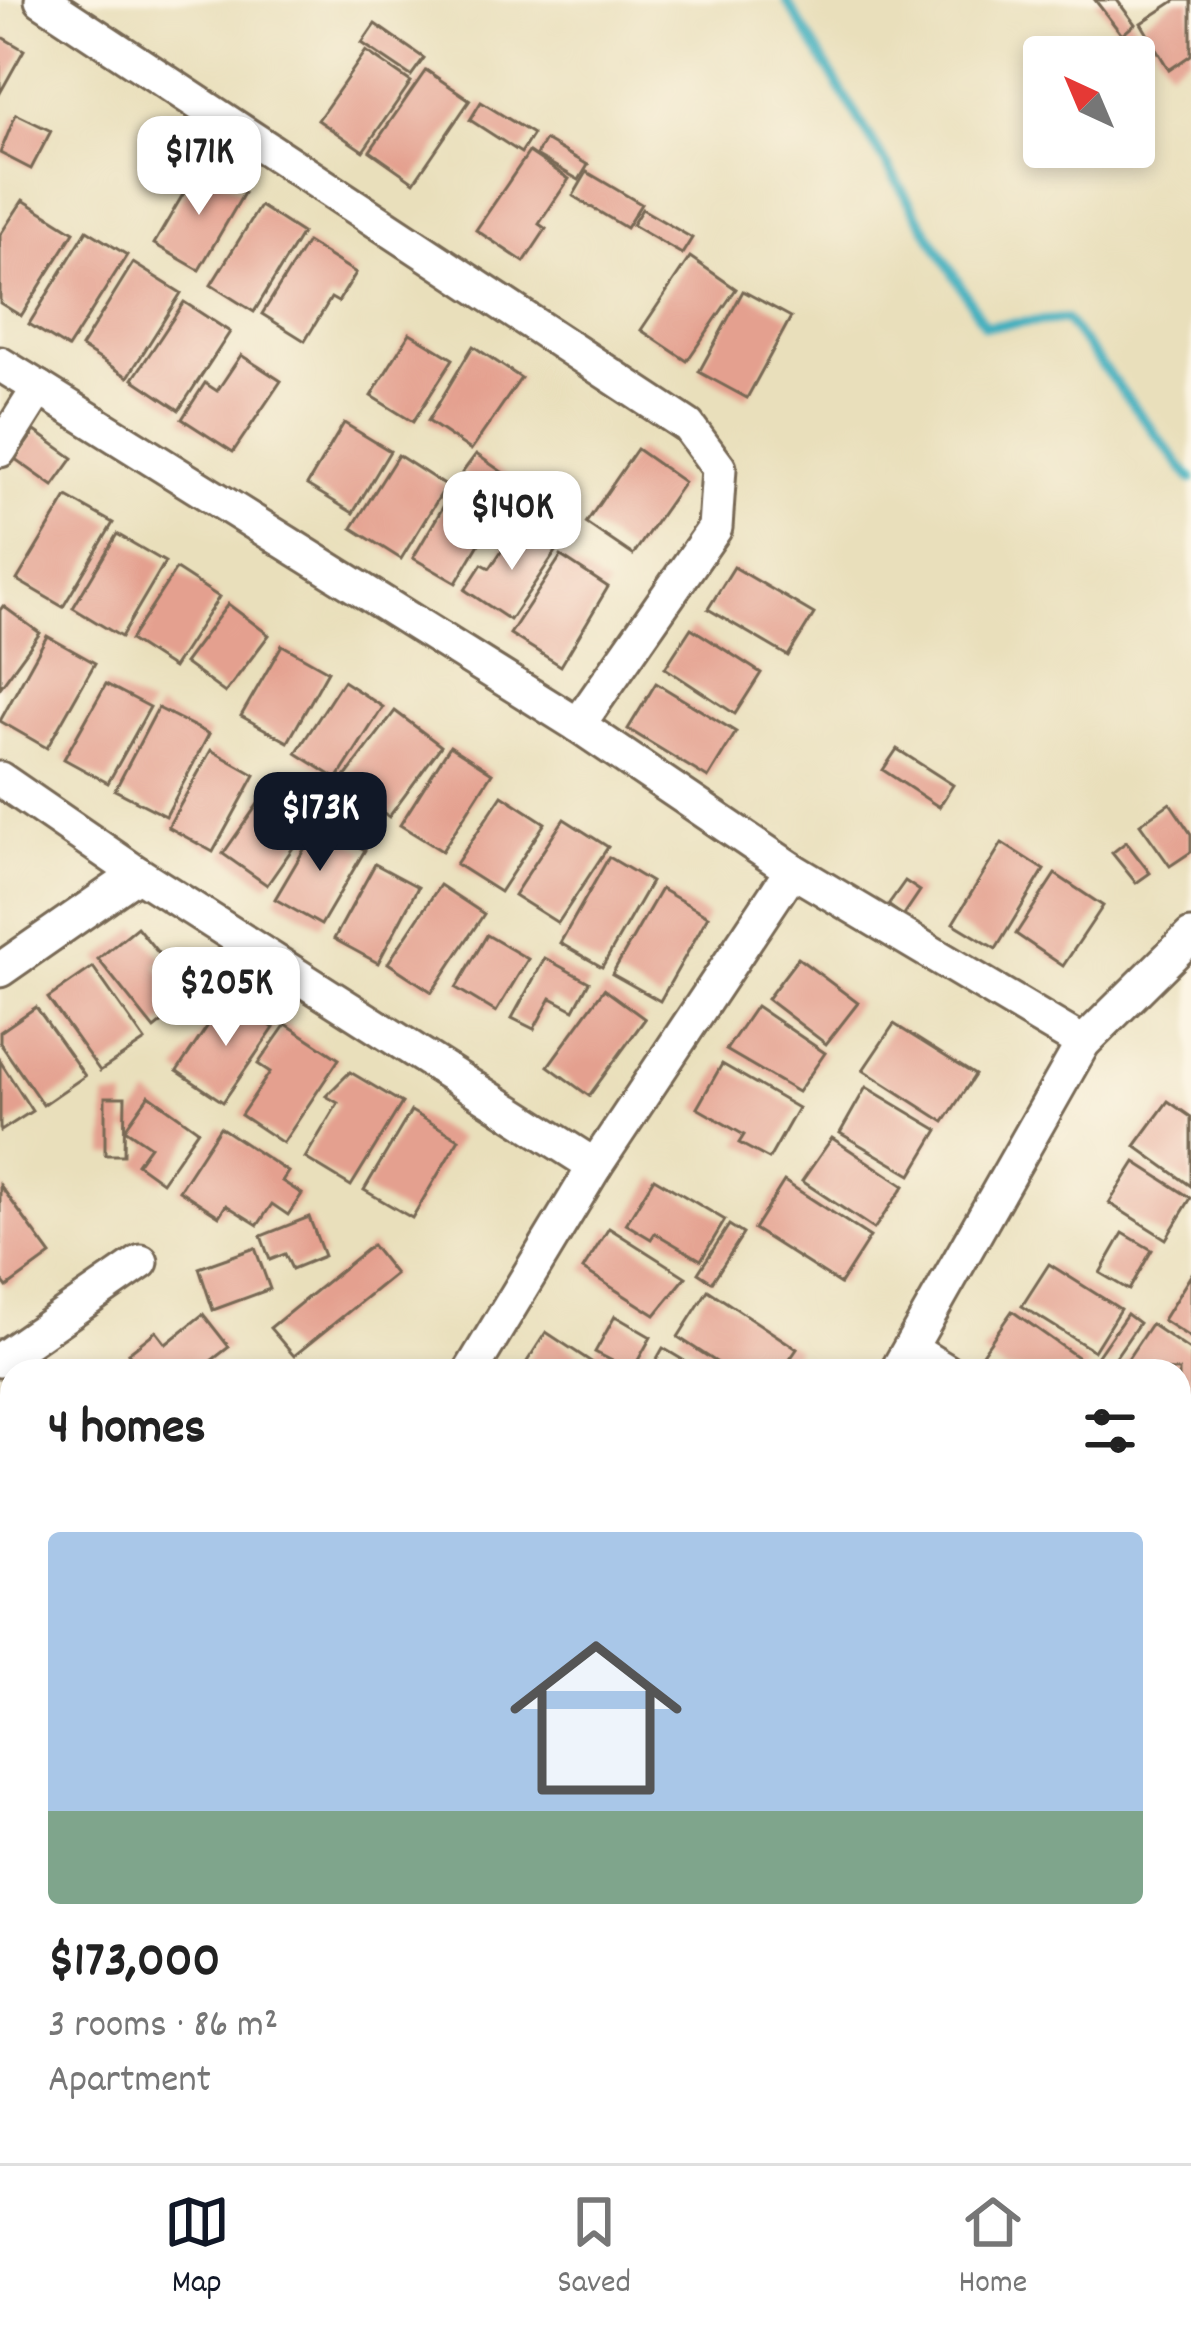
<!DOCTYPE html>
<meta charset="utf-8">
<style>
:root{--surface:#fff;--page:#f2f2f2;--text:#222;--muted:#767676;--line:#e0e0e0;--accent:#111827}
body{margin:0;font-family:Dekko,sans-serif;background:var(--page);color:var(--text);height:100vh;display:flex;flex-direction:column;font-size:45px;white-space:nowrap}
*{box-sizing:border-box;margin:0}
p{font-size:39px;color:var(--muted)}
.icon{flex:none;width:66px;height:66px;fill:none;stroke:currentColor;stroke-width:2;stroke-linecap:round;stroke-linejoin:round}
.map{position:relative;flex:1;overflow:hidden}
.side{position:absolute;left:0px;top:1359px;width:1191px;height:804px;display:flex;flex-direction:column;background:var(--surface);border-radius:36px 36px 0 0;box-shadow:0 6px 18px #0003}
.side>*{flex:none}
.needle{width:78px;rotate:316deg}
.controls{position:absolute;left:1023px;top:36px;display:grid;gap:24px}
.controls a{display:grid;place-items:center;width:132px;height:132px;border-radius:12px;background:var(--surface);box-shadow:0 6px 18px #0003;font-size:60px}
.price{position:absolute;translate:-50% -102px;padding:0 27px;border-radius:24px;background:#fff;color:#222;font-size:39px;line-height:78px;filter:drop-shadow(0 3px 6px #0008)}
.price::after{content:'';position:absolute;left:50%;top:72px;width:36px;height:27px;margin-left:-18px;background:inherit;clip-path:polygon(0 0,100% 0,50% 100%)}
.price.active{background:var(--accent);color:#fff}
ul{padding:0;list-style:none}
li{display:grid;align-content:center;gap:24px;height:636px;padding:0 48px}
li+li{border-top:3px solid var(--line)}
li span{display:grid;place-items:center;height:372px;border-radius:12px;color:#555}
li>.icon{margin-inline-start:auto}
span .icon{width:216px;height:216px;fill:#fffc;stroke-width:1}
li b{font-size:51px}
h2{display:flex;justify-content:space-between;align-items:center;height:144px;padding:0 48px;font-size:51px}
.menu{display:flex;justify-content:space-around;align-items:center;height:168px;border-top:3px solid var(--line);background:var(--surface);font-size:33px;color:var(--muted)}
.menu a{display:grid;justify-items:center;gap:6px}
.menu .active{color:var(--accent)}
.map>svg:first-child{display:block}
</style>
<div class="map">
<svg width="1191" height="2163" viewBox="0 0 1191 2163">
<rect width="100%" height="100%" fill="#fcf5e5"/>
<filter id="ink" filterUnits="userSpaceOnUse"><feTurbulence type="fractalNoise" baseFrequency=".00833" numOctaves="2"/><feDisplacementMap in="SourceGraphic" scale="24" xChannelSelector="R" yChannelSelector="G"/><feConvolveMatrix kernelMatrix="1 2 1 2 8 2 1 2 1" color-interpolation-filters="sRGB"/></filter>
<filter id="wash" filterUnits="userSpaceOnUse"><feTurbulence type="fractalNoise" baseFrequency=".004" numOctaves="4" result="noise"/><feDisplacementMap in="SourceGraphic" scale="48" xChannelSelector="R" yChannelSelector="G"/><feGaussianBlur stdDeviation="2.7" result="paint"/><feColorMatrix in="noise" values="0 0 0 0 0 0 0 0 0 0 0 0 0 0 0 0 0 1.4 0 .05"/><feComposite in="paint" operator="in"/></filter>
<g filter="url(#wash)">
<rect width="100%" height="100%" fill="#e9dfbb"/>
<g fill="none" stroke-linecap="round" stroke-linejoin="round">
<path stroke="#41afbe" stroke-width="10" d="M786,0L985,326L1065,319L1191,479"/>
</g>
<g id="blocks">
<g fill="#e4a08f">
<path d="M1095,0H1117L1135,24L1122,35Z"/>
<path d="M1176,0H1191V55L1169,70L1141,23Z"/>
<path d="M375,24L424,58L411,76L362,43Z"/>
<path d="M0,36L24,50L0,93Z"/>
<path d="M366,51L411,82L363,151L318,120Z"/>
<path d="M426,70L470,100L414,182L370,151Z"/>
<path d="M481,102L533,134L521,153L470,120Z"/>
<path d="M16,114L51,131L31,169L0,153Z"/>
<path d="M545,140L588,165L579,180L536,155Z"/>
<path d="M529,152L569,179L539,224L546,229L524,262L476,230Z"/>
<path d="M199,167L244,193L199,270L154,244Z"/>
<path d="M587,172L641,204L626,228L573,196Z"/>
<path d="M23,200L74,232L21,316L0,303V235Z"/>
<path d="M260,206L302,233L254,312L211,285Z"/>
<path d="M642,209L692,238L682,254L632,225Z"/>
<path d="M87,230L127,255L68,348L29,324Z"/>
<path d="M307,242L356,273L338,302L331,298L305,341L262,314Z"/>
<path d="M690,257L736,289L687,361L641,330Z"/>
<path d="M133,263L181,293L128,377L81,347Z"/>
<path d="M743,291L791,317L747,398L699,372Z"/>
<path d="M184,302L230,332L179,410L133,379Z"/>
<path d="M410,333L453,359L413,422L371,396Z"/>
<path d="M473,346L521,378L471,450L428,421Z"/>
<path d="M241,355L281,381L233,452L182,419L205,383L217,391Z"/>
<path d="M344,423L390,451L353,513L307,485Z"/>
<path d="M35,431L73,458L53,486L15,459Z"/>
<path d="M637,449L684,482L633,555L586,523Z"/>
<path d="M476,454L518,483L504,502L462,473Z"/>
<path d="M398,455L446,486L401,559L352,528Z"/>
<path d="M456,485L499,510L456,583L413,558Z"/>
<path d="M67,497L113,523L63,607L17,580Z"/>
<path d="M519,525L557,550L510,620L465,590L482,564L490,568Z"/>
<path d="M117,534L165,562L121,637L73,608Z"/>
<path d="M561,556L608,587L561,666L510,634Z"/>
<path d="M734,567L814,614L788,656L708,609Z"/>
<path d="M176,569L219,597L173,668L130,640Z"/>
<path d="M228,604L269,635L225,693L184,663Z"/>
<path d="M3,606L40,633L0,688V610Z"/>
<path d="M691,628L761,673L735,714L665,668Z"/>
<path d="M47,636L95,663L47,748L0,721Z"/>
<path d="M282,645L328,671L288,742L241,716Z"/>
<path d="M343,681L383,707L337,779L296,753Z"/>
<path d="M656,683L736,732L708,778L628,729Z"/>
<path d="M106,684L150,707L108,783L64,759Z"/>
<path d="M158,708L209,734L166,816L115,790Z"/>
<path d="M395,711L441,746L389,817L342,781Z"/>
<path d="M450,746L492,773L442,851L400,825Z"/>
<path d="M897,749L953,785L939,807L883,770Z"/>
<path d="M211,750L255,775L213,852L168,827Z"/>
<path d="M276,778L320,809L267,885L223,854Z"/>
<path d="M502,795L545,823L500,892L456,864Z"/>
<path d="M1170,803L1191,834V852L1170,866L1140,824Z"/>
<path d="M564,819L608,847L558,923L514,895Z"/>
<path d="M319,824L365,850L321,925L275,899Z"/>
<path d="M1126,842L1150,873L1136,883L1112,853Z"/>
<path d="M1002,843L1044,870L996,949L953,923Z"/>
<path d="M609,857L651,882L602,967L560,943Z"/>
<path d="M375,864L418,887L378,963L334,939Z"/>
<path d="M1055,874L1103,906L1063,966L1016,934Z"/>
<path d="M905,881L920,891L903,916L888,905Z"/>
<path d="M440,885L484,914L432,992L388,963Z"/>
<path d="M661,889L708,916L660,1001L612,974Z"/>
<path d="M137,927L164,960L156,966L186,1003L154,1029L98,959Z"/>
<path d="M487,935L528,959L496,1012L456,988Z"/>
<path d="M545,958L589,982L574,1010L551,998L534,1029L512,1018Z"/>
<path d="M798,958L858,1003L826,1044L767,999Z"/>
<path d="M93,967L145,1041L100,1071L48,998Z"/>
<path d="M604,989L645,1019L589,1096L548,1066Z"/>
<path d="M228,996L274,1028L223,1102L177,1071Z"/>
<path d="M756,1006L825,1053L798,1092L726,1050Z"/>
<path d="M36,1007L85,1076L43,1105L0,1043V1032Z"/>
<path d="M286,1024L339,1059L283,1143L241,1115L270,1072L258,1064Z"/>
<path d="M894,1024L975,1075L944,1122L863,1070Z"/>
<path d="M0,1061L32,1111L1,1131L0,1128Z"/>
<path d="M722,1064L798,1108L769,1159L739,1143L744,1135L697,1108Z"/>
<path d="M350,1072L402,1103L351,1186L305,1158L338,1103L326,1096Z"/>
<path d="M866,1087L938,1130L911,1175L840,1133Z"/>
<path d="M149,1095L198,1130L162,1182L137,1164L150,1146L125,1129Z"/>
<path d="M105,1097H125L124,1155H105Z"/>
<path d="M1168,1101L1191,1117V1186L1135,1146Z"/>
<path d="M411,1111L459,1139L412,1218L364,1190Z"/>
<path d="M220,1127L288,1172L282,1181L302,1194L288,1215L272,1204L258,1225L226,1205L219,1216L179,1190Z"/>
<path d="M832,1138L904,1186L874,1229L802,1181Z"/>
<path d="M1135,1162L1191,1198L1166,1239L1109,1203Z"/>
<path d="M654,1178L725,1220L701,1260L655,1233L651,1239L626,1224Z"/>
<path d="M784,1181L870,1237L840,1284L754,1229Z"/>
<path d="M0,1185L51,1255L7,1287L0,1278Z"/>
<path d="M309,1217L324,1256L292,1269L285,1254L270,1260L261,1236Z"/>
<path d="M729,1225L743,1234L712,1282L698,1273Z"/>
<path d="M609,1228L686,1277L655,1315L583,1269Z"/>
<path d="M1123,1233L1152,1250L1129,1290L1100,1273Z"/>
<path d="M372,1245L395,1274L294,1356L270,1328Z"/>
<path d="M255,1248L270,1289L213,1310L199,1268Z"/>
<path d="M1049,1264L1120,1309L1094,1351L1022,1306Z"/>
<path d="M1191,1275V1338L1163,1320Z"/>
<path d="M708,1290L797,1349L782,1371H730L678,1337Z"/>
<path d="M1012,1311L1090,1366L1086,1371H1005L982,1354Z"/>
<path d="M203,1314L229,1347L198,1371H143L128,1353L156,1331L166,1344Z"/>
<path d="M1127,1314L1139,1323L1110,1365L1097,1357Z"/>
<path d="M615,1316L651,1337L632,1371L595,1352Z"/>
<path d="M1151,1324L1191,1351V1415L1179,1407V1371L1121,1369Z"/>
<path d="M546,1332L605,1371H521Z"/>
<path d="M663,1348L683,1360L676,1371H650Z"/>
<path d="M12,1405V1483L0,1465V1412Z"/>
<path d="M0,1702L12,1705L7,1799L0,1797Z"/>
<path d="M1191,1722V1791L1179,1773V1731Z"/>
<path d="M1179,1819L1191,1838V1870L1179,1877Z"/>
<path d="M6,1842L12,1844V1932L0,1928V1861Z"/>
<path d="M0,2103L12,2114V2151H52L62,2159L58,2163H0Z"/>
<path d="M318,2151H404L388,2163H327Z"/>
<path d="M500,2151H563L568,2160L577,2154L584,2163H498L493,2155Z"/>
<path d="M709,2151H789L770,2163H705L701,2156Z"/>
</g>
</g>
</g>
<g filter="url(#ink)">
<use href="#blocks" fill-opacity="0" stroke="#786955" stroke-width="3"/>
<g fill="none" stroke-linecap="round" stroke-linejoin="round">
<defs>
<g id="minor">
<path d="M0,364L39,388L0,450"/>
<path d="M39,388L578,725L715,528L719,468L688,426L42,0"/>
<path d="M578,725L792,870L1083,1043"/>
<path d="M0,779L138,874L595,1166L792,870"/>
<path d="M0,970L138,874"/>
<path d="M912,1350L946,1371"/>
<path d="M0,1360L141,1262"/>
<path d="M471,1371L595,1166"/>
<path d="M897,1371L1083,1043L1191,936"/>
<path d="M1179,1519L1191,1526"/>
<path d="M0,1638L12,1647"/>
<path d="M1179,1931L1191,1923"/>
<path d="M0,1992L12,1994"/>
<path d="M274,2151L282,2163"/>
<path d="M638,2151L642,2163"/>
<path d="M857,2163L874,2151"/>
</g>
</defs>
<use href="#minor" stroke="#786955" stroke-width="39"/>
<use href="#minor" stroke="#fff" stroke-width="33"/>
</g>
</g>
</svg>
<div class="controls">
<a><svg class="needle" viewBox="-14 -14 28 28"><path d="M0-13l5 13h-10z" fill="#e53935"/><path d="M0 13l5-13h-10z" fill="#767676"/></svg></a>
</div>
<b class="price" style="left:199px;top:218px">$171K</b>
<b class="price" style="left:512px;top:573px">$140K</b>
<b class="price active" style="left:320px;top:874px">$173K</b>
<b class="price" style="left:226px;top:1049px">$205K</b>
<section class="side">
<h2>4 homes<svg class="icon" aria-label="filters" viewBox="0 0 24 24"><path d="M4 7h16M4 17h16"/><circle cx="9" cy="7" r="2"/><circle cx="15" cy="17" r="2"/></svg></h2>
<ul>
<li><span style="background:linear-gradient(#a9c7e8 75%,#7fa58c 0)"><svg class="icon" aria-label="home" viewBox="0 0 24 24"><path d="M3 11l9-7 9 7M6 9v11h12V9"/></svg></span><div><b>$173,000</b><p>3 rooms · 86 m²</p><p>Apartment</p></div></li>
</ul>
</section>
</div>
<nav class="menu">
<a class="active"><svg class="icon" aria-label="map" viewBox="0 0 24 24"><path d="M3 6l6-2 6 2 6-2v14l-6 2-6-2-6 2zM9 4v14M15 6v14"/></svg>Map</a>
<a><svg class="icon" aria-label="saved" viewBox="0 0 24 24"><path d="M7 4h10v16l-5-4-5 4z"/></svg>Saved</a>
<a><svg class="icon" aria-label="home" viewBox="0 0 24 24"><path d="M3 11l9-7 9 7M6 9v11h12V9"/></svg>Home</a>
</nav>
